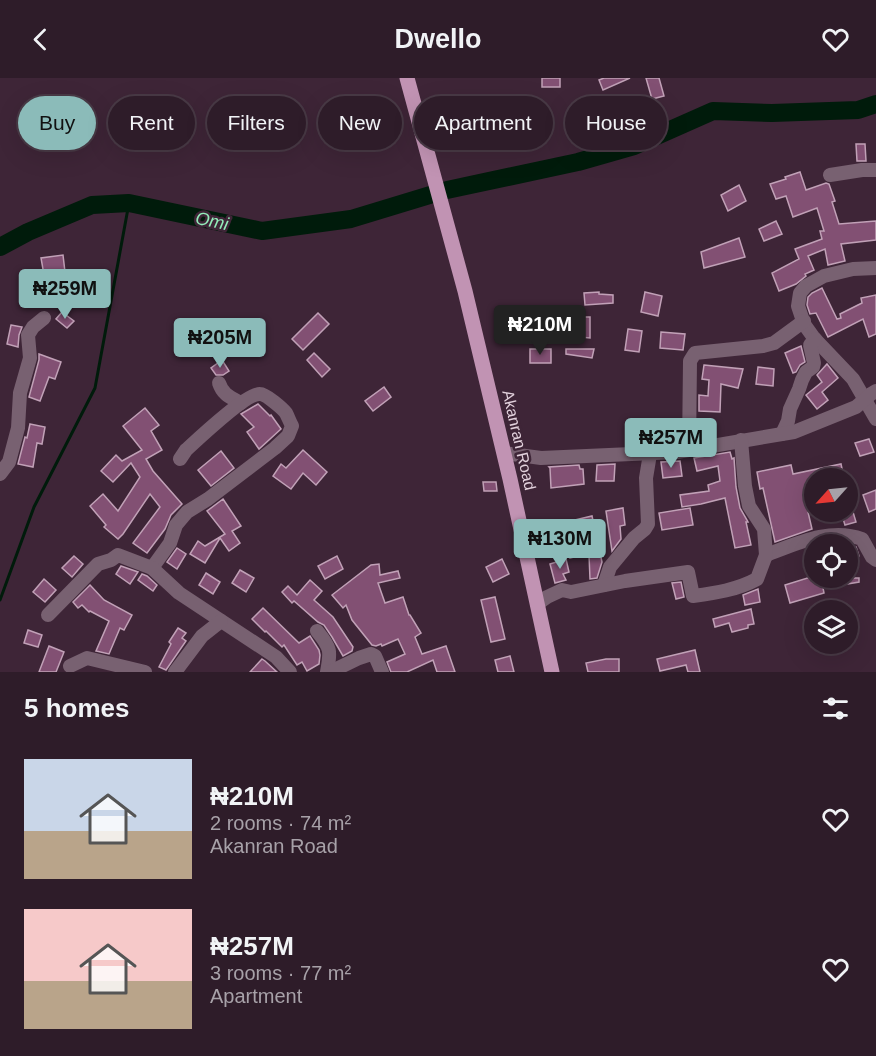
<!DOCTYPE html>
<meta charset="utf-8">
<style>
:root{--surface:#2e1c29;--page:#3a2935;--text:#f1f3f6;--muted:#a7a1a8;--line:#493a46;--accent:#8bbbb9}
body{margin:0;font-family:Arial,sans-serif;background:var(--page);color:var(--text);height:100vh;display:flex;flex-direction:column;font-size:22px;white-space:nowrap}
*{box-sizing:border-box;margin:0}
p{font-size:20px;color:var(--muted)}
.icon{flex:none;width:33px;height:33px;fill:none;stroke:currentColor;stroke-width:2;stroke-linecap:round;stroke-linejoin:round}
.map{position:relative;height:594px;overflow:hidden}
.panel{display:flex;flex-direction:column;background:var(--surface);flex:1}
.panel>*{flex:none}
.guide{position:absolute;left:18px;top:18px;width:840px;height:54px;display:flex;gap:12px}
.needle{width:39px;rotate:243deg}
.controls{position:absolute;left:804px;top:390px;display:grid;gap:12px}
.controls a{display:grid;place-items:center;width:54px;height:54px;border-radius:50%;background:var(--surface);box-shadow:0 6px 24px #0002,0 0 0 2px var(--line);font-size:30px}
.price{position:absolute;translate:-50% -51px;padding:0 14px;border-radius:6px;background:var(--accent);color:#111;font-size:20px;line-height:39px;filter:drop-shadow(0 2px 3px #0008)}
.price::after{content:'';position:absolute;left:50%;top:36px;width:18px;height:14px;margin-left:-9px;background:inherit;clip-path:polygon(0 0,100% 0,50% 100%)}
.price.active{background:#222;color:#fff}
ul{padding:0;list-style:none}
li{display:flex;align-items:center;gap:18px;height:150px;padding:0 24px}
li span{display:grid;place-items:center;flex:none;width:168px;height:120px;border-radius:0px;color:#555}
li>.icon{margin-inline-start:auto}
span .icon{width:72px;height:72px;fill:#fffc;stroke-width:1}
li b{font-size:26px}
h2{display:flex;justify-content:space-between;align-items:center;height:72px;padding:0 24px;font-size:26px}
.pill{padding:0 21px;border-radius:27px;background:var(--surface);box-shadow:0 6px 24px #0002,0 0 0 2px var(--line);font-size:21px;line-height:54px}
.pill.active{background:var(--accent);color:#111}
header{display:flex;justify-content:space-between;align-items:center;height:78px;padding:0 24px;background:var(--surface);font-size:27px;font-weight:600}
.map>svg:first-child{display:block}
</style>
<header><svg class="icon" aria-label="back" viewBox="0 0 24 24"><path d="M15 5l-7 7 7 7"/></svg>Dwello<svg class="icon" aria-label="heart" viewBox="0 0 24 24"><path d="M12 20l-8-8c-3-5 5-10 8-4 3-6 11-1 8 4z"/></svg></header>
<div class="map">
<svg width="876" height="594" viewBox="0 0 876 594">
<rect width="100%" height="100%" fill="#3e2537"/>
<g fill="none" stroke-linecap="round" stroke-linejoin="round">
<path stroke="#001b0b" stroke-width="3" d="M0,522L34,429L95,310L129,125"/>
<g stroke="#001b0b" stroke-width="18">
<path d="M447,112L578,84L634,68L713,33L772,35L858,32L876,26"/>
<path d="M0,169L28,154L92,127L129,125L262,153L351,141L430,117"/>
</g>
</g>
<g fill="#825073" stroke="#c1a1b7" stroke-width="1.5">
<rect x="542" y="0" width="18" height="9"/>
<path d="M604,0H630L603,12L599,2Z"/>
<path d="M646,0H659L664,18L652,21Z"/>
<path d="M856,66H865L866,83H857Z"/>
<path d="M800,94L806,112L826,105L829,106L835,123L832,124L839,146L876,143V162L841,166L845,183L828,187L825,171L808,178L814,192L805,196L806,198L796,206L779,213L772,195L799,181L795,171L822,161L820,153H824L817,130L793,139L786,118L776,121L770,106L786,101L785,99Z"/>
<path d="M739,107L746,123L728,133L721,117Z"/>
<path d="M776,143L782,156L764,163L759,151Z"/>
<path d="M739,160L745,179L704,190L701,174Z"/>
<path d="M63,177L65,194L44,197L41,180Z"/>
<path d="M31,203H34L48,213L39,228L22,217Z"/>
<path d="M822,210L837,241L841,240L840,236L862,225L861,220L876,217V256L869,259L863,241L828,259L816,235L810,236L807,227L808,219L812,215Z"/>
<path d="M599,214V216L613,217V225L585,227L584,215Z"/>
<path d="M645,214L662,218L658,238L641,234Z"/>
<path d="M62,234L74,243L67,250L56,241Z"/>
<path d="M530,234L567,237L566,239H590V260L525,254V256L516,255L517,236L530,237Z"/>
<path d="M318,235L329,246L303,272L292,261Z"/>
<path d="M11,247L22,249L19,257L18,269L7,266Z"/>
<path d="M628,251L642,253L639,274L625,272Z"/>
<path d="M661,254L685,256L683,272L660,270Z"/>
<path d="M801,268L805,284L800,287L796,294L793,295L785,275Z"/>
<rect x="530" y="271" width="21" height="14"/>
<path d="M566,271H594L592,280L566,276Z"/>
<path d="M314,275L330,291L322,299L307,282Z"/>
<path d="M39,276L61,284L55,301L49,299L40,323L29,319L39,282Z"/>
<path d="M222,282L229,293L223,297H216L211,290Z"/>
<path d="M827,286L838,300L822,314L828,322L817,331L806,317L822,304L817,297Z"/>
<path d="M704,287L743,291L738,310L721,306L720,334L699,333V317L708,318L709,302L702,301Z"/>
<path d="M758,289L774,291L773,308L756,306Z"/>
<path d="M384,309L391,319L373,333L365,323Z"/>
<path d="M258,326L270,338L271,337L281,351L259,371L247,354L254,349L241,336Z"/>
<path d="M145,330L159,347L151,353L162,372L146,381L153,393L182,426L171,437L165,451L147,475L133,465L160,429L150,416L123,456L118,461L104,449L106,447L90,428L103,416L118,433L140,399L131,385L113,404L101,393L116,377L122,383L142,372L123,348Z"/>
<path d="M30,346L45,349L42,366L37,365L33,389L18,386L25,359L27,360Z"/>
<path d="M869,361L874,374L860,378L855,365Z"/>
<path d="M303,372L327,394L316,407L303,395L291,411L273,398L281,386L286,390Z"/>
<path d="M221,373L234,390L211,408L198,392Z"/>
<path d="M730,374L732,381L734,380L736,409L740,430L747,442L748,444H746L751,467L735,470L725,420L701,426L682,429L680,417L709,413L708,407L720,403L718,388L697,393L694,380Z"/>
<path d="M680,383L682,398L663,400L661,384Z"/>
<path d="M615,386L614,403H596L597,387Z"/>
<path d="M841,386L844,400H814V433L808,434L812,451L775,464L763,410L760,411L757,394L791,387L793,396Z"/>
<path d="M579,387L580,391H583L584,406L551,410L550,390L549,389Z"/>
<path d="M483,404H496L497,413H484Z"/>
<path d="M876,412V431L869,434L863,417Z"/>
<path d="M223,421L241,448L232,453L240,465L229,473L220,460L205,485L190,476L198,463L205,468L225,456L207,433Z"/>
<path d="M623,430L625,447L620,448L621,461L612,473L606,433Z"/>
<path d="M690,430L693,447L662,452L659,435Z"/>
<path d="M841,434H853L856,444L845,447Z"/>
<path d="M592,438L602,484L597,500L590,501L589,477L586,478L585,476L570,480L562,445Z"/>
<path d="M848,467L856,469L859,478L848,481Z"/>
<path d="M177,470L186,476L177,491L167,484Z"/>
<path d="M74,478L83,486L72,499L62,490Z"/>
<path d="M337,478L343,491L325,501L318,488Z"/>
<path d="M502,481L509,496L493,504L486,489Z"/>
<path d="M566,481L569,494L563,496L566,502L555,505L550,486Z"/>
<path d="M379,486L380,497L398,493L400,500L378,505L385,525L403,519L409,537H410L421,555L415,559L422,576L446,568L455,594H437L433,582L407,594H391L387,584L405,576L398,561L382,568L381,566L376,568L372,567L352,542L346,527L343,530L332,517L371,487Z"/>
<path d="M121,488L138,494L130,506L116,496Z"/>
<path d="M240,492L254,500L246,514L232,505Z"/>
<path d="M206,495L220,504L213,516L199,507Z"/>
<path d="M142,496L147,498L157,507L153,513L138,502Z"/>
<path d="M814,498V500H859V504L823,510L824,515L790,525L785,507Z"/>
<path d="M44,501L56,512L45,524L33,514Z"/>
<path d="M310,502L322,513L314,522L333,539L353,569L352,573L343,578L332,559L324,547L318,544L294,523L292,525L282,514L288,508L297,517Z"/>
<path d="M681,504L684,519L676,521L672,505Z"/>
<path d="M90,507L104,522L132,537L124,552L120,550L109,576L96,573L109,543L90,533L89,534L82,527L78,530L73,524Z"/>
<path d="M758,511L760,524L745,527L743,517Z"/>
<path d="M495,519L505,561L491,564L481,522Z"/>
<path d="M263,530L299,565L310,558L319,572L320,577L319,586L307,593L302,584L297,587L284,567L282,569L266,553L265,554L252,541Z"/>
<path d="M751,531L754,546L748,547V550L732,554L729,545L715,549L713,541Z"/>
<path d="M178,550L186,555L182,560L186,563L166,592L159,589L171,566L169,564Z"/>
<path d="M28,552L42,557L38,569L24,565Z"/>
<path d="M49,568L64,574L56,594H39Z"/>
<path d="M695,572L700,594H688L686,587L660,593L657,581Z"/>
<path d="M510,578L514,594H498L495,582Z"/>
<path d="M262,581L265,583L277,594H250Z"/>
<path d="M606,581H619V594H588L586,585Z"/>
</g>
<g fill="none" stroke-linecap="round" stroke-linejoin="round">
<g stroke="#786171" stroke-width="14">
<path d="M830,97L862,92H876"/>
<path d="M876,190L853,191L824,198L806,208L800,215L798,228L804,246L814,260L853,301L876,341"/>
<path d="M219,305C223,317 230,319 241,325"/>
<path d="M782,356L788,343L790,331L799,311L802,302L806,294L813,289L814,285L810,267L815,261"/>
<path d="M689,372L690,283L695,275L763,268L774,265L804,243"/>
<path d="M504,375L541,380L677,374L794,354L856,329L871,316L876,313"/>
<path d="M0,396L9,384L18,350L20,315L30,280L28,257L33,249L44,240"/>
<path d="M766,477C796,466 830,449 862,461L872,479L876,482"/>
<path d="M152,490L170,465L176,447L187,434L208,421L275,370L288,358L292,348C290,344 288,339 286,335C283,331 266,316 260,316C247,315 198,361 186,372L180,381"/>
<path d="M604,507L610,489L634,460L645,451L648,446L646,400L650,376"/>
<path d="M537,526L547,519L562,512L571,514L625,503L688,494L693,518C715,515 737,512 757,501L766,477L764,451L749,428L745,408L741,362"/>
<path d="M48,537L98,486L111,482L118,477L152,490L179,515L276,579L290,594"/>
<path d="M317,553C331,570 331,573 327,594"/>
<path d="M70,588L87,580L145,594"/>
<path d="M175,594L202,558L221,543"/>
<path d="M330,594L359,580L371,576L375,578L382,594"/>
</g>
<path stroke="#c193b3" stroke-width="15" d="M407,0L465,213L510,401L552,594"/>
</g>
<g text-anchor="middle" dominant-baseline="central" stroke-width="5" stroke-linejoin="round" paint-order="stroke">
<g font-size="16" fill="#e2d1dc" stroke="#3e2537">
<text transform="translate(519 362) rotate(77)">Akanran Road</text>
</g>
<g font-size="18" font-style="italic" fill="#93edba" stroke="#3e2537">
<text transform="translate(212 143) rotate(12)">Omi</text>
</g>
</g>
</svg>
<div class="controls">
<a><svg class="needle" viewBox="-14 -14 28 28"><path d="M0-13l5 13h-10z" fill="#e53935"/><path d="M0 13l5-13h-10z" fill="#a7a1a8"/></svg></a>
<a><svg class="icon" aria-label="locate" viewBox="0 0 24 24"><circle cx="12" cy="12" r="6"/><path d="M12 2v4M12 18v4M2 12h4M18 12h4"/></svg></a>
<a><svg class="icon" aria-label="layers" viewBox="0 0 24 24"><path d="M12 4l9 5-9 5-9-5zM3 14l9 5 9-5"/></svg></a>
</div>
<b class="price" style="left:65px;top:242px">₦259M</b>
<b class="price active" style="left:540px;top:278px">₦210M</b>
<b class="price" style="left:220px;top:291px">₦205M</b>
<b class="price" style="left:671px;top:391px">₦257M</b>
<b class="price" style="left:560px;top:492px">₦130M</b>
<div class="guide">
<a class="pill active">Buy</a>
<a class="pill">Rent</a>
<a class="pill">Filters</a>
<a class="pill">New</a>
<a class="pill">Apartment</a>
<a class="pill">House</a>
</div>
</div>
<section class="panel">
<h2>5 homes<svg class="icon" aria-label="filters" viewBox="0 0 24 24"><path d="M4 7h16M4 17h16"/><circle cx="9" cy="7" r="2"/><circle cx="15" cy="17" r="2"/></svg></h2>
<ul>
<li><span style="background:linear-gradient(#c9d6e8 60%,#b9a48a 0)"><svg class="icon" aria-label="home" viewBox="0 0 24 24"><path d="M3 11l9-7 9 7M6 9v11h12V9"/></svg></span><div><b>₦210M</b><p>2 rooms · 74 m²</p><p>Akanran Road</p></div><svg class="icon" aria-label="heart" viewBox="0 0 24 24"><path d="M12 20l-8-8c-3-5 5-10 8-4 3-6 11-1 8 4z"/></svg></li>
<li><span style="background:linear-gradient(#f6c9c9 60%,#b9a48a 0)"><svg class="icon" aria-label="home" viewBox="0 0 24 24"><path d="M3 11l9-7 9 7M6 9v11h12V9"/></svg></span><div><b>₦257M</b><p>3 rooms · 77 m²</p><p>Apartment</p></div><svg class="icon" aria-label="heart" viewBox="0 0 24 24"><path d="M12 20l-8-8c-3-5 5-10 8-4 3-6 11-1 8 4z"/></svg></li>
</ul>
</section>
